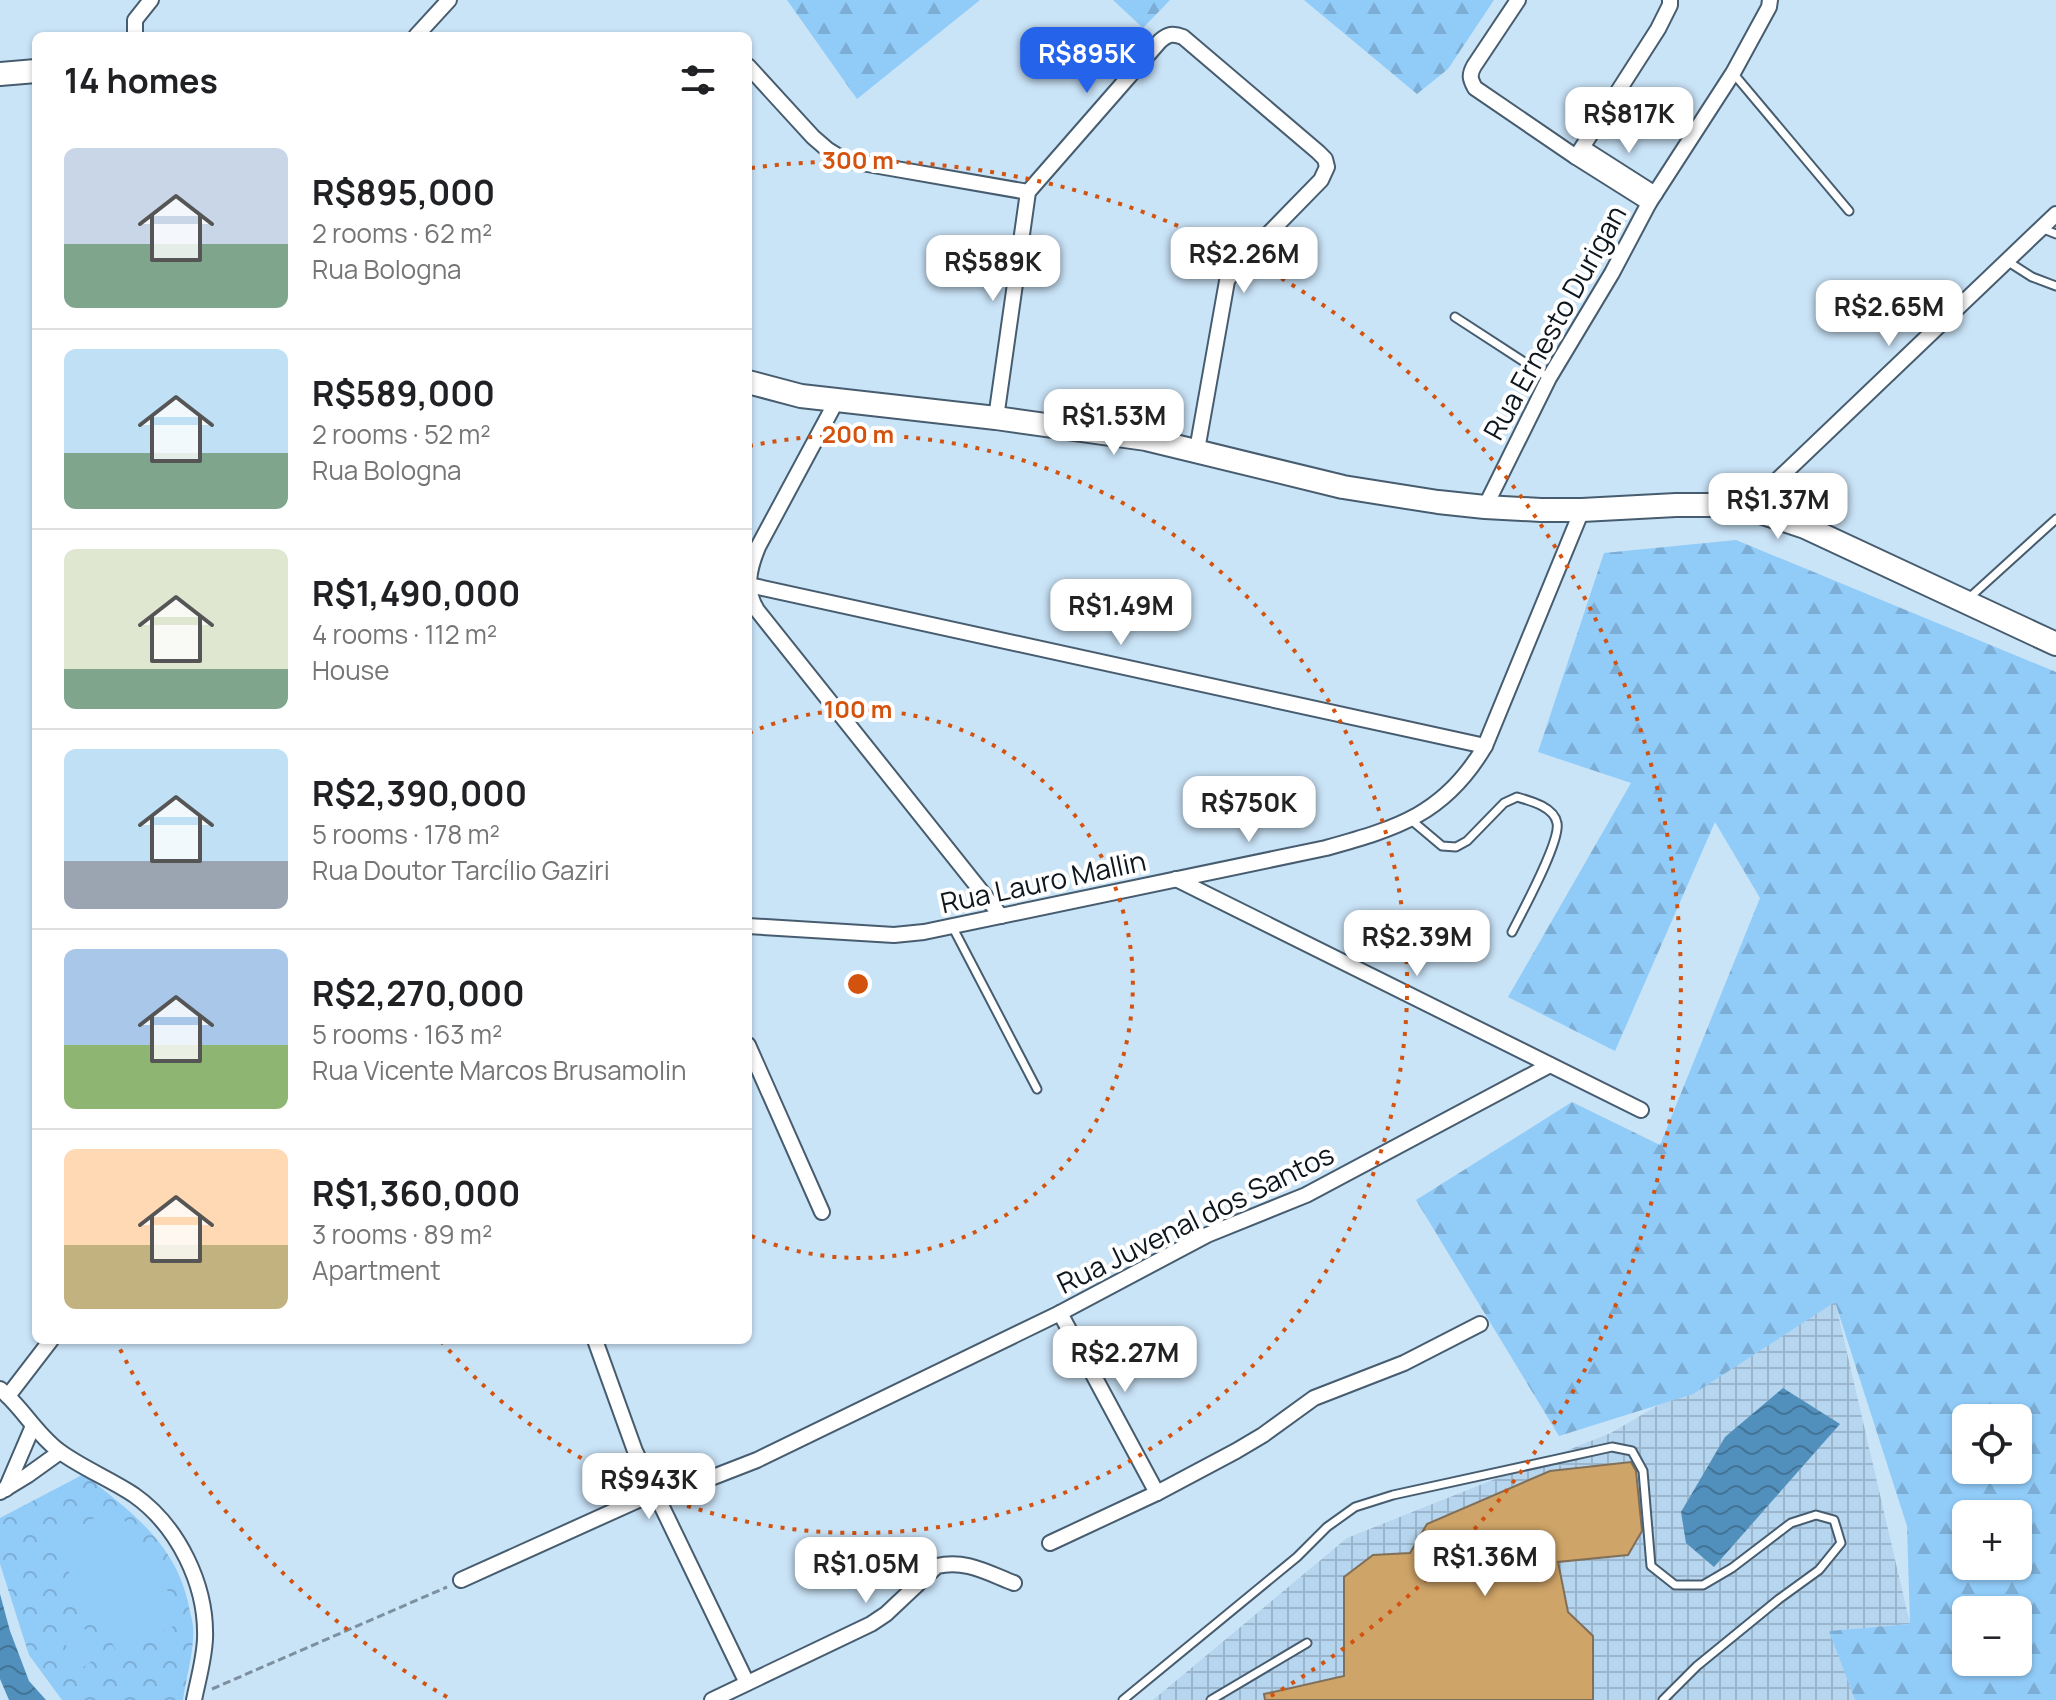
<!DOCTYPE html>
<meta charset="utf-8">
<style>
:root{--surface:#fff;--page:#f6f6f6;--text:#202124;--muted:#757577;--line:#e0e0e0;--accent:#2563eb}
body{margin:0;font-family:Manrope,sans-serif;background:var(--page);color:var(--text);height:100vh;display:flex;flex-direction:column;font-size:30px;white-space:nowrap}
*{box-sizing:border-box;margin:0}
p{font-size:26px;color:var(--muted)}
.icon{flex:none;width:44px;height:44px;fill:none;stroke:currentColor;stroke-width:2;stroke-linecap:round;stroke-linejoin:round}
.map{position:relative;flex:1;overflow:hidden}
.side{position:absolute;left:32px;top:32px;width:720px;height:1312px;display:flex;flex-direction:column;background:var(--surface);border-radius:12px;box-shadow:0 2px 6px #0004}
.side>*{flex:none}
.buttons{position:absolute;left:1952px;top:1404px;display:grid;gap:16px}
.buttons a{display:grid;place-items:center;width:80px;height:80px;border-radius:12px;background:var(--surface);box-shadow:0 2px 6px #0004;font-size:40px}
.price{position:absolute;translate:-50% -68px;padding:0 18px;border-radius:16px;background:#fff;color:#222;font-size:26px;line-height:52px;filter:drop-shadow(0 2px 4px #0008)}
.price::after{content:'';position:absolute;left:50%;top:48px;width:24px;height:18px;margin-left:-12px;background:inherit;clip-path:polygon(0 0,100% 0,50% 100%)}
.price.selected{background:var(--accent);color:#fff}
ul{padding:0;list-style:none}
li{display:flex;align-items:center;gap:24px;height:200px;padding:0 32px}
li+li{border-top:2px solid var(--line)}
li span{display:grid;place-items:center;flex:none;width:224px;height:160px;border-radius:12px;color:#555}
li>.icon{margin-inline-start:auto}
span .icon{width:96px;height:96px;fill:#fffc;stroke-width:1}
li b{font-size:34px}
h2{display:flex;justify-content:space-between;align-items:center;height:96px;padding:0 32px;font-size:34px}
.map>svg:first-child{display:block}
</style>
<div class="map">
<svg width="2056" height="1700" viewBox="0 0 2056 1700">
<defs>
<pattern id="industrial-grid" width="8" height="8" patternUnits="userSpaceOnUse" patternTransform="scale(2)"><rect width="8" height="8" fill="#b6d5ee"/><path d="M0 4h8M4 0v8" fill="none" stroke="#9bb6cc"/></pattern>
<pattern id="forest-firs" width="22" height="20" patternUnits="userSpaceOnUse" patternTransform="scale(2)"><rect width="22" height="20" fill="#91ccf9"/><path d="M5 1l3.5 6h-7zM16 11l3.5 6h-7z" fill="#7caed5"/></pattern>
<pattern id="park-crowns" width="20" height="18" patternUnits="userSpaceOnUse" patternTransform="scale(2)"><rect width="20" height="18" fill="#91ccf9"/><path d="M2 6a3 3 0 1 1 6 0M12 15a3 3 0 1 1 6 0" fill="none" stroke="#7caed5"/></pattern>
<pattern id="water-waves" width="16" height="10" patternUnits="userSpaceOnUse" patternTransform="scale(2)"><rect width="16" height="10" fill="#518fbc"/><path d="M0 5q4-4 8 0t8 0" fill="none" stroke="#427498"/></pattern>
</defs>
<rect width="100%" height="100%" fill="#c9e3f7"/>
<path fill="url(#industrial-grid)" d="M1835,1301L1910,1624L1830,1631L1855,1700H1153L1347,1538L1611,1433Z"/>
<g fill="url(#forest-firs)" fill-rule="evenodd">
<path d="M787,0H980L857,99Z"/>
<path d="M1113,0H1170L1143,28Z"/>
<path d="M1304,0H1494L1448,69L1417,94Z"/>
<path d="M1736,540L2056,672V1700H1855L1829,1631L1910,1624L1907,1526L1835,1302L1693,1394L1559,1436L1416,1200L1572,1102L1660,1145L1760,898L1715,822L1615,1051L1508,997L1631,783L1538,752L1604,553ZM1966,1418H2018V1470H1966ZM2018,1514V1566H1966V1514ZM2018,1610V1662H1966V1610Z"/>
</g>
<path fill="url(#park-crowns)" d="M84,1474C129,1511 174,1541 188,1602C189,1609 192,1618 193,1626C195,1648 186,1678 183,1700H62L29,1655L0,1564V1518Z"/>
<g fill="#91ccf9">
<path d="M115,1505L185,1619L121,1658L52,1544Z"/>
<path d="M78,1620L103,1653L82,1668L58,1634Z"/>
</g>
<g fill="url(#water-waves)">
<path d="M1783,1388L1840,1424L1714,1567L1686,1543L1681,1512L1725,1437Z"/>
<path d="M0,1594L10,1631L29,1681L46,1700H9L0,1679Z"/>
</g>
<path fill="#cfa468" stroke="#806f59" stroke-width="2" d="M1631,1462L1636,1471L1642,1531L1628,1555L1558,1562L1568,1612L1593,1636V1700H1265L1264,1694L1344,1676V1577L1373,1555L1410,1553L1427,1524L1550,1471Z"/>
<g fill="none" stroke-linecap="round" stroke-linejoin="round">
<defs>
<g id="lane">
<path d="M1733,73L1849,211"/>
<path d="M2041,228L2056,234"/>
<path d="M2007,261L2032,277L2056,286"/>
<path d="M1455,317L1549,378"/>
<path d="M1969,598L2056,519"/>
<path d="M1410,819L1442,846L1456,847L1467,841L1504,803L1517,797C1531,801 1554,807 1557,823C1561,841 1522,912 1512,932"/>
<path d="M952,926L1037,1089"/>
<path d="M1123,1700L1297,1557L1327,1527L1355,1507L1393,1495L1612,1447L1632,1451L1643,1471L1651,1566L1675,1585H1703L1732,1568L1791,1523L1816,1515L1834,1520L1841,1543L1819,1570L1779,1599L1697,1666L1663,1700"/>
<path d="M1211,1700L1307,1643"/>
</g>
<g id="street">
<path d="M1518,0L1474,66C1469,75 1470,79 1475,88L1576,157L1649,203"/>
<path d="M135,36V20L151,0"/>
<path d="M416,36L449,0"/>
<path d="M748,66L813,137L828,150L841,158L856,162L1028,192"/>
<path d="M1583,148L1655,194"/>
<path d="M1576,157L1658,29L1670,5V0"/>
<path d="M837,400L758,547C749,569 744,589 757,610L1001,916"/>
<path d="M996,418L1028,192L1160,41C1168,34 1173,33 1183,37L1318,152L1325,159L1327,167L1321,180L1236,267L1227,281L1197,450"/>
<path d="M1485,507L1549,378L1612,273L1649,203L1733,73L1769,7L1770,0"/>
<path d="M1748,508L2056,214"/>
<path d="M749,585L1485,746"/>
<path d="M1176,879L1641,1110"/>
<path d="M748,926L894,935L924,932L1326,848C1398,828 1445,814 1485,746L1582,510"/>
<path d="M748,1045L822,1212"/>
<path d="M1060,1313L1157,1493"/>
<path d="M595,1340L635,1451L747,1683"/>
<path d="M0,1389C22,1407 36,1434 59,1451C82,1468 110,1479 134,1495C178,1526 207,1585 205,1639C204,1660 198,1680 194,1700"/>
<path d="M8,1396L51,1340"/>
<path d="M6,1489L33,1426"/>
<path d="M0,1492L28,1475L60,1452"/>
<path d="M1050,1543L1157,1493L1236,1451L1263,1435L1314,1398L1404,1363L1480,1324"/>
<path d="M461,1580L656,1492L703,1481L757,1460L1060,1313L1207,1235L1306,1195L1550,1065"/>
<path d="M712,1700L871,1624L886,1614L937,1566C965,1559 988,1573 1014,1583"/>
</g>
<g id="secondary">
<path d="M0,74L36,71"/>
<path d="M748,382L801,396L996,418L1146,439L1343,487L1438,502L1485,507L1541,510H1582L1676,505H1720L1748,508L1805,527L2056,644"/>
</g>
</defs>
<use href="#lane" stroke="#475d6f" stroke-width="11"/>
<use href="#street" stroke="#475d6f" stroke-width="18"/>
<use href="#secondary" stroke="#475d6f" stroke-width="26"/>
<path stroke="#7d909f" stroke-width="3" stroke-dasharray="8 4" stroke-linecap="butt" d="M212,1689L447,1587"/>
<use href="#lane" stroke="#fff" stroke-width="7"/>
<use href="#street" stroke="#fff" stroke-width="14"/>
<use href="#secondary" stroke="#fff" stroke-width="22"/>
</g>
<g fill="none" stroke="#d2520e" stroke-width="4" stroke-dasharray="4 8">
<path d="M749 733A274 274 0 1 1 749 1235"/>
<path d="M749 446A549 549 0 1 1 441 1341"/>
<path d="M447 1697A823 823 0 0 1 118 1345M36 1020A823 823 0 0 1 36 948M751 168A823 823 0 0 1 1269 1697"/>
</g>
<g text-anchor="middle" dominant-baseline="central" stroke-width="8" stroke-linejoin="round" paint-order="stroke">
<g font-size="28" fill="#0e171e" stroke="#fff">
<text transform="translate(1554 322) rotate(-61)">Rua Ernesto Durigan</text>
<text transform="translate(1043 881) rotate(-12)">Rua Lauro Mallin</text>
<text transform="translate(1195 1218) rotate(-26)">Rua Juvenal dos Santos</text>
</g>
</g>
<circle cx="858" cy="984" r="12" fill="#d2520e" stroke="#fff" stroke-width="4"/>
<g font-size="24" text-anchor="middle" font-weight="bold" fill="#d2520e" stroke="#fff" stroke-width="8" stroke-linejoin="round" paint-order="stroke">
<text x="858" y="169">300 m</text>
<text x="858" y="443">200 m</text>
<text x="858" y="718">100 m</text>
</g>
</svg>
<div class="buttons">
<a><svg class="icon" aria-label="locate" viewBox="0 0 24 24"><circle cx="12" cy="12" r="6"/><path d="M12 2v4M12 18v4M2 12h4M18 12h4"/></svg></a>
<a>+</a>
<a>−</a>
</div>
<b class="price selected" style="left:1087px;top:95px">R$895K</b>
<b class="price" style="left:1629px;top:155px">R$817K</b>
<b class="price" style="left:1244px;top:295px">R$2.26M</b>
<b class="price" style="left:993px;top:303px">R$589K</b>
<b class="price" style="left:1889px;top:348px">R$2.65M</b>
<b class="price" style="left:1114px;top:457px">R$1.53M</b>
<b class="price" style="left:1778px;top:541px">R$1.37M</b>
<b class="price" style="left:1121px;top:647px">R$1.49M</b>
<b class="price" style="left:1249px;top:844px">R$750K</b>
<b class="price" style="left:1417px;top:978px">R$2.39M</b>
<b class="price" style="left:1125px;top:1394px">R$2.27M</b>
<b class="price" style="left:649px;top:1521px">R$943K</b>
<b class="price" style="left:1485px;top:1598px">R$1.36M</b>
<b class="price" style="left:866px;top:1605px">R$1.05M</b>
<section class="side">
<h2>14 homes<svg class="icon" aria-label="filters" viewBox="0 0 24 24"><path d="M4 7h16M4 17h16"/><circle cx="9" cy="7" r="2"/><circle cx="15" cy="17" r="2"/></svg></h2>
<ul>
<li><span style="background:linear-gradient(#c9d6e8 60%,#7fa58c 0)"><svg class="icon" aria-label="home" viewBox="0 0 24 24"><path d="M3 11l9-7 9 7M6 9v11h12V9"/></svg></span><div><b>R$895,000</b><p>2 rooms · 62 m²</p><p>Rua Bologna</p></div></li>
<li><span style="background:linear-gradient(#bfe0f5 65%,#7fa58c 0)"><svg class="icon" aria-label="home" viewBox="0 0 24 24"><path d="M3 11l9-7 9 7M6 9v11h12V9"/></svg></span><div><b>R$589,000</b><p>2 rooms · 52 m²</p><p>Rua Bologna</p></div></li>
<li><span style="background:linear-gradient(#dfe7d0 75%,#7fa58c 0)"><svg class="icon" aria-label="home" viewBox="0 0 24 24"><path d="M3 11l9-7 9 7M6 9v11h12V9"/></svg></span><div><b>R$1,490,000</b><p>4 rooms · 112 m²</p><p>House</p></div></li>
<li><span style="background:linear-gradient(#bfe0f5 70%,#9aa5b1 0)"><svg class="icon" aria-label="home" viewBox="0 0 24 24"><path d="M3 11l9-7 9 7M6 9v11h12V9"/></svg></span><div><b>R$2,390,000</b><p>5 rooms · 178 m²</p><p>Rua Doutor Tarcílio Gaziri</p></div></li>
<li><span style="background:linear-gradient(#a9c7e8 60%,#8fb573 0)"><svg class="icon" aria-label="home" viewBox="0 0 24 24"><path d="M3 11l9-7 9 7M6 9v11h12V9"/></svg></span><div><b>R$2,270,000</b><p>5 rooms · 163 m²</p><p>Rua Vicente Marcos Brusamolin</p></div></li>
<li><span style="background:linear-gradient(#ffd9b3 60%,#c2b280 0)"><svg class="icon" aria-label="home" viewBox="0 0 24 24"><path d="M3 11l9-7 9 7M6 9v11h12V9"/></svg></span><div><b>R$1,360,000</b><p>3 rooms · 89 m²</p><p>Apartment</p></div></li>
</ul>
</section>
</div>
